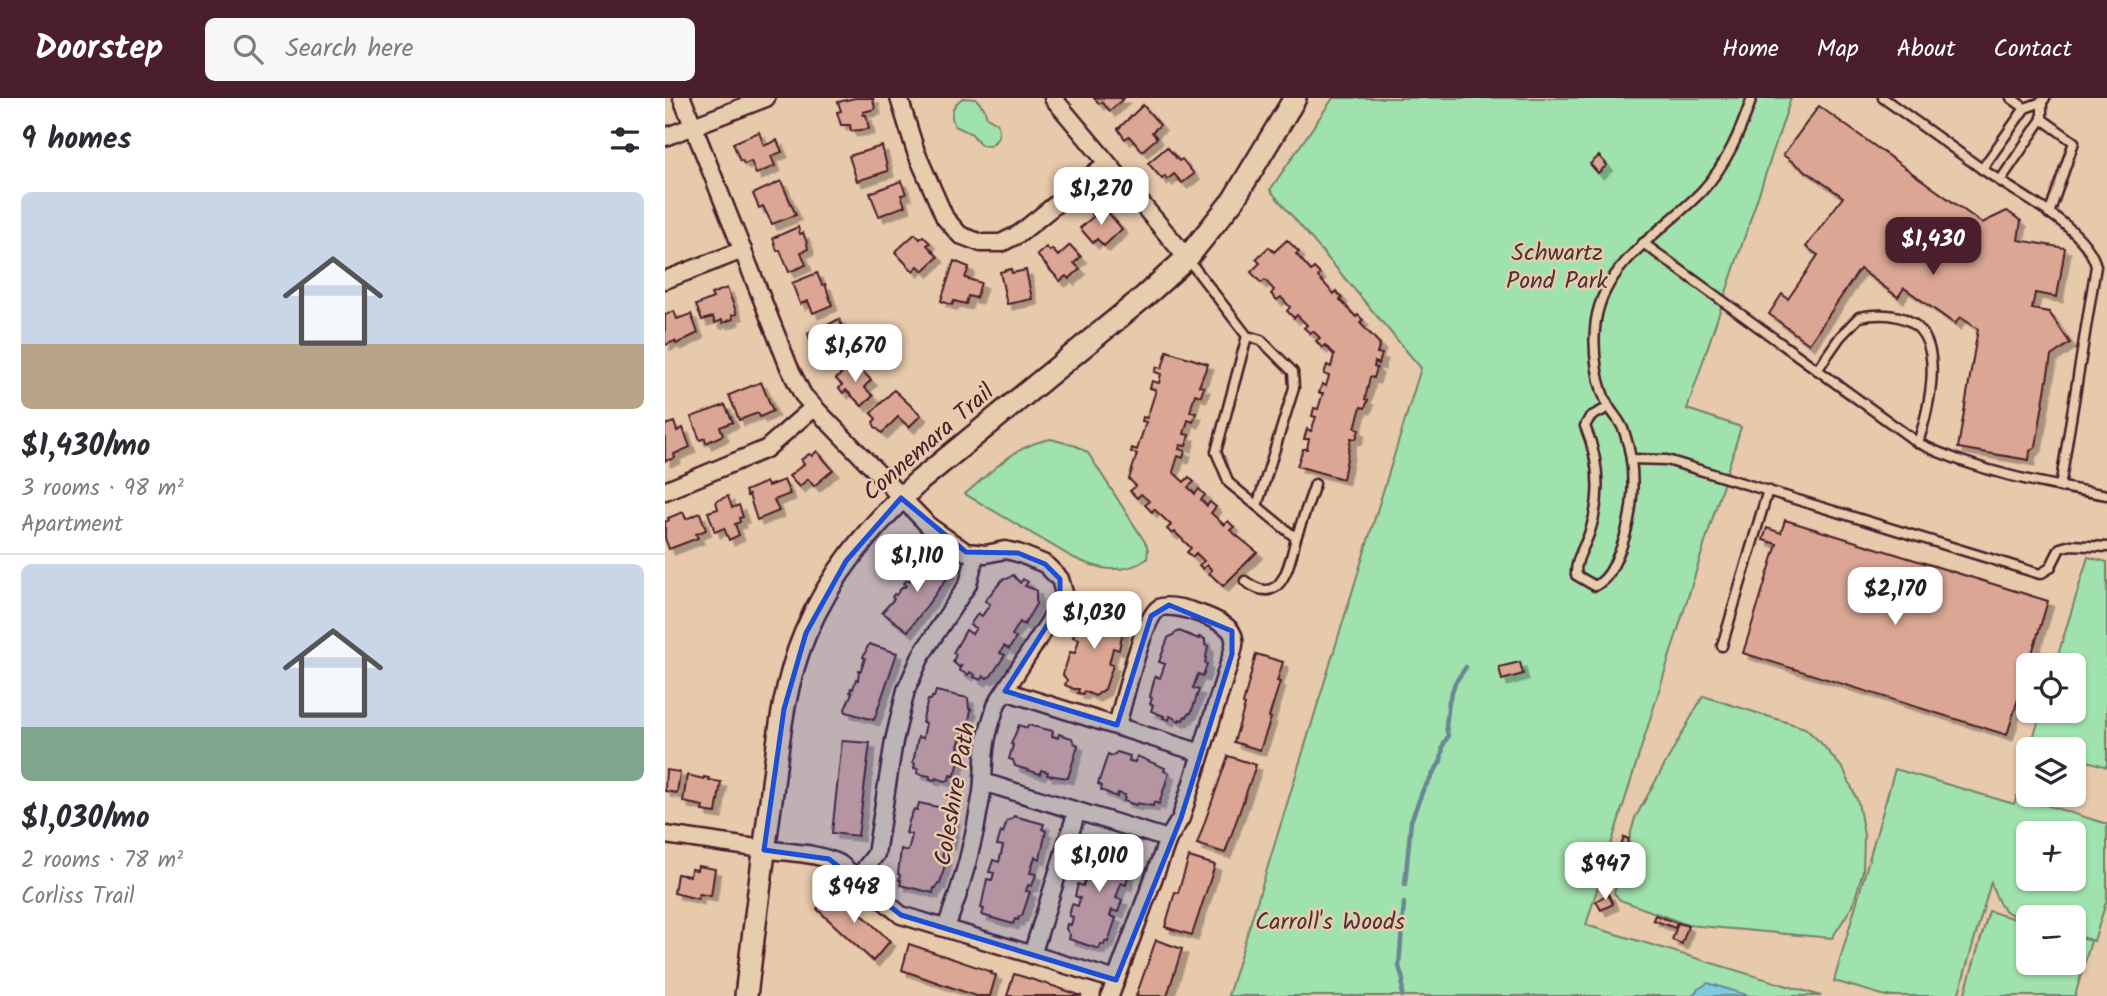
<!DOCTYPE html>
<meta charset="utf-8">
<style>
:root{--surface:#fff;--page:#f7f7f7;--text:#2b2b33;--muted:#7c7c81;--line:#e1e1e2;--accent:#4a1f2b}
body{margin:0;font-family:Kalam,sans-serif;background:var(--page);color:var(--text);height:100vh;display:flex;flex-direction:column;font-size:26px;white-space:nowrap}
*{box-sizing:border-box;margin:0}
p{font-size:23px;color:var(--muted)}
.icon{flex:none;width:38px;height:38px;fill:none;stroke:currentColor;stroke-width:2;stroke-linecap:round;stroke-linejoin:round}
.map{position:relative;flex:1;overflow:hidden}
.drawer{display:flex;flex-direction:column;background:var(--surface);width:665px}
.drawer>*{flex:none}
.tools{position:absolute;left:1351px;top:555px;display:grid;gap:14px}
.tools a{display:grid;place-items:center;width:70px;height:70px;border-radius:10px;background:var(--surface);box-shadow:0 2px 5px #0004;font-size:35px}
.price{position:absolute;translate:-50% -60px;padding:0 16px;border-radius:14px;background:#fff;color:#222;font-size:23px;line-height:46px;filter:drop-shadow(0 2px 4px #0008)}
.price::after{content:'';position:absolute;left:50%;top:42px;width:21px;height:16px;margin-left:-10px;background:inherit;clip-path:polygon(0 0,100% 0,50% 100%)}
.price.active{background:var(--accent);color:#fff}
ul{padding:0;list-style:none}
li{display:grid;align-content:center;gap:14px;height:371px;padding:0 21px}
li+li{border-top:2px solid var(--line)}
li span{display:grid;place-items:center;height:217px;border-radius:10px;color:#555}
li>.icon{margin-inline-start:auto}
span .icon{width:126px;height:126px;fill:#fffc;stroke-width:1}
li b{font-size:30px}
h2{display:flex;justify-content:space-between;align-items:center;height:84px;padding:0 21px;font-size:30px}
header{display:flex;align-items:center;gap:42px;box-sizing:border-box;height:98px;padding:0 35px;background:var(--accent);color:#fff}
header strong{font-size:33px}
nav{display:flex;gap:38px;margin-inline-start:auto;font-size:24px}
.search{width:490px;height:63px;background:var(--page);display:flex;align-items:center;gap:18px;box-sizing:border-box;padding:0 24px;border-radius:10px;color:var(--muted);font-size:26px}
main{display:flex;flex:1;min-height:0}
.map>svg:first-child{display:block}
</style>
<header>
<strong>Doorstep</strong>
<div class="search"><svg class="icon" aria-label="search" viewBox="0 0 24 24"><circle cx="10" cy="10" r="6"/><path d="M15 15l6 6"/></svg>Search here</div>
<nav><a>Home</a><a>Map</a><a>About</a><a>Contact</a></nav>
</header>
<main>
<section class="drawer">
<h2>9 homes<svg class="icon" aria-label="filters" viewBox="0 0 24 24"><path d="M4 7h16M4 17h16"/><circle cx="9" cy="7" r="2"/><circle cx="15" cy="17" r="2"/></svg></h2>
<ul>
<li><span style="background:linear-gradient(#c9d6e8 70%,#b9a48a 0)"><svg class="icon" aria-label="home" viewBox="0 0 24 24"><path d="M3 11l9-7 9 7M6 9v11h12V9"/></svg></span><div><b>$1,430/mo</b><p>3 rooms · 98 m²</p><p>Apartment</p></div></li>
<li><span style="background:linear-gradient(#c9d6e8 75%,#7fa58c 0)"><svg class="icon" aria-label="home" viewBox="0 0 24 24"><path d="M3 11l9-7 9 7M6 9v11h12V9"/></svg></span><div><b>$1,030/mo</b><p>2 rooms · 78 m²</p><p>Corliss Trail</p></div></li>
</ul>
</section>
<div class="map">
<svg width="1442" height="898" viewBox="0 0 1442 898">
<defs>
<filter id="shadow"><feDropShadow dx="5.5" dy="5.5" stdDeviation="0" flood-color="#0004"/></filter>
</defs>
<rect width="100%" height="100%" fill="#e7c9ab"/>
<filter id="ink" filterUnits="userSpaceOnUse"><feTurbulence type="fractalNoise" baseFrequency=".0143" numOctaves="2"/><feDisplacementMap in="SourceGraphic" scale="14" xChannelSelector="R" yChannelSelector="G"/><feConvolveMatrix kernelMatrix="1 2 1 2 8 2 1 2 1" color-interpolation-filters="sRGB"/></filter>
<g filter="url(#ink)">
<g fill="#9fe2ad" stroke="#74806c" stroke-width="2" fill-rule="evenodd">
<path d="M298,0L311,1L319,10L322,19L332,25C336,35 334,41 325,48L316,47L307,36L290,28C284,17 287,7 298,0Z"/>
<path d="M668,0H1126L1022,311L1076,329L921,827L1156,898H563L756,270L605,92Z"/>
<path d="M386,341L411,348L423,355L480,444L483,451L482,461C457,478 432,471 407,459L300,396C325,375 351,346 386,341Z"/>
<path d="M1423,459L1442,464V669L1409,659V651H1382L1366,646L1377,613L1409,612V567H1390Z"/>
<path d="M1038,598L1140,630L1156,645L1179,672L1193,704L1199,737L1198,773L1188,807L1167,840L1023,827L955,802L949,795L970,720Z"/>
<path d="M1230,671L1349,706L1352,698L1442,726V801L1429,843L1409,837V819H1363V823C1337,815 1334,810 1326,784L1293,898H1221L1169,883ZM1363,735H1409V780H1363Z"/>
<path d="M1324,813L1363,825V864H1409V838L1426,843L1410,898H1299Z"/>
</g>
<path fill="#7ecbdc" stroke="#698695" stroke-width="2" d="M1043,885L1085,898H1027L1033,891Z"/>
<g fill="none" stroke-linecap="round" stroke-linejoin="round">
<g stroke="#698695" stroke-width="4.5">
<path d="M740,786L746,723L758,692L776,663L778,648L783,638L781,628L784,603L790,585L801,569"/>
<path d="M737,898L738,882L734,868L739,805"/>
</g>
</g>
<g fill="#dba794" stroke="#4a1f2b" stroke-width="2" filter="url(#shadow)">
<path d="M190,0H208L210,11L198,14V17H201L204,31L186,33L185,27H176L172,14L176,13L173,4Z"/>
<path d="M429,0H459L445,13L437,4L434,6Z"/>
<path d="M478,7L495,27L487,34L492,40L477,53L464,38L460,41L453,31Z"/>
<path d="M1154,8L1317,125L1342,113L1356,123L1353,142L1400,150L1392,199L1370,195L1367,211L1384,214L1405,245L1386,258L1371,348L1365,353L1364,362L1293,350L1313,231L1295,219L1290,226L1239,190L1233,199L1195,171L1144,246L1104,216L1117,196L1123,201L1153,157L1141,149L1178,99L1118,57Z"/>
<path d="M94,34L99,48L112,42L117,54L106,58L110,68L91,76L86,63L79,66L77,62L75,63L68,45Z"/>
<path d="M217,48L223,73L192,83L184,58Z"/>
<path d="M502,49L514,63L517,61L529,76L517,85L509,76L502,82L500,78L497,81L483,65Z"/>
<path d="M934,58L942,67L933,75L925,66Z"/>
<path d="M116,83L131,117L107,126L98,108L94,110L88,96Z"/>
<path d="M236,83L241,96L236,97L240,108L214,118L205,95Z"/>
<path d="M438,108L457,131L439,148L432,141L428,145L415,130L429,118L426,115L434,109L435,110Z"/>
<path d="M133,129L135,136L138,135L142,145L143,151L136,154L141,167L124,174L115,152L112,153L108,140Z"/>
<path d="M250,136L255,141L258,138L265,145L262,147L273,159L258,173L253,168L248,173L230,154Z"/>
<path d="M622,142L634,154L631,156L646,173L649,170L655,176L653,179L669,196L671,193L677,200L675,202L691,219L693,217L698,222L695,225L715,246L712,255L717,256L714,266L710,264L709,269L712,270L709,280L705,279L700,301L703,302L700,310L696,309L690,330L694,332L691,341L686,340L678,381L632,368L638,351H642L644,341H639L642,331L646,333L651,319L647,318L649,310L653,311L658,295H654L657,286L661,288L664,278L659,276L662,267L666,269L669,257L660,247L657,250L651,243L655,240L648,233L645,235L639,230L642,227L632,217L629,220L622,213L625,209L616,199L612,202L606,196L609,192L600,182L596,185L586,174L595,165L591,161L604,149L609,154Z"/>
<path d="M405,147L416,159L409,165L415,171L404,181L401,178L395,183L372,157L381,149L385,153L387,151L393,158Z"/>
<path d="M289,163L304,169L300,180L316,185L311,200L303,198L301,206L289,203L287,207L276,203Z"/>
<path d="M346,171L347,175L361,172L367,201L342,206L335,174Z"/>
<path d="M152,175L157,187L160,186L167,207L148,215L143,203L135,206L127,185Z"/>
<path d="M62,190L72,216L67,217L68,221L58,225L57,222L50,225L48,219L37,222L31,207L48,200L46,196Z"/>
<path d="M9,213L12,221L26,216L33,235L11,246L10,243L0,247V217Z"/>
<path d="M174,221L185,246L176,249L178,255L159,264L151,247L147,249L143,235L149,232L150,234Z"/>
<path d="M502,253L543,266L534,288L539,289L536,298L530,296L525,314L531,315L528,324L523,322L519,336L524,337L521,348L515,347L514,351L520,353L518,360L513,358L508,374L519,384L524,379L529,384L523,389L530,396L534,391L540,397L536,402L542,408L545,404L551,409L546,415L559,427L563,423L569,429L565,432L592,454L558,488L544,475L547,472L542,467L538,471L534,467L539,463L531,455L527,459L522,454L526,450L510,434L507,436L502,431L506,427L489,411L487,414L480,407L484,403L476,396L472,400L465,393L471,388L464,381L472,356L466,354L467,350L472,352L481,324L477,323L478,319L482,320L491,292L485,290L487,283L494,285L496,276L490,274L492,269L497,270Z"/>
<path d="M188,264L206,282L199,289L208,298L197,308L181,292L178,295L174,290L177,287L171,281Z"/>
<path d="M96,284L108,313L95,319L93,315L74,322L64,297Z"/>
<path d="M229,292L256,317L244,329L233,319L217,335L210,329L208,324L211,321L206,315Z"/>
<path d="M60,307L68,324L55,329L58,337L41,345L40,340L35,342L26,319Z"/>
<path d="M9,324L12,333L18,330L25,349L9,356L10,360L0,363V327Z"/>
<path d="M152,353L168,372L149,388L143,381L134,389L124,378L139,366L136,362L144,356L147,358Z"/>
<path d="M119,382L125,396L109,402L114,413L92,422L84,397L82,398L80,393L101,384L103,388Z"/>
<path d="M63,398L67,410L74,407L78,419L74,420L75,424L70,426L74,437L64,442L59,430L50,434L43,414L53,411L51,403Z"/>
<path d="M18,414L21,421L35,415L41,432L31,436L33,440L4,451L0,440V424L4,422L3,420Z"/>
<path d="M1120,422L1383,503L1342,637L1078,555L1112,446L1098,442L1102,430L1116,435Z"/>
<path d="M261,458L286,475L243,533L217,514L229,501L227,499L229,496L231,497L238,488L240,489L241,487L239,485L242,482L244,483Z"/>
<path d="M348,477L355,485L358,481L363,484L360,488L371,492V506L359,527L355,524L347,537L351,540L344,551L339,548L335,555L340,557L326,578L322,580L319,578L316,582L309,579L310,577L305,574L303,577L294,572L296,568L294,569L288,564L291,556L288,555L301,532L307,536L311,530L305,527L313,515L317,518L325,506L320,503L328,493L339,480L342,481Z"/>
<path d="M427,507L433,508L432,511L454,515L455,522L458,523L457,527H459L454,552L448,550L444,566L448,567L440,591L430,598L419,593L418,596L413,595L414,591H409L400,587L402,582L398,577L405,554L410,555L414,541L408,539L412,526L414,527L417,516H420L421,512L423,513Z"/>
<path d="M514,533L534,541V539L540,541V547L543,548L540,565L542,566L538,578L533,576L528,590L534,592L526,615H524L522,619L520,618L518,622L515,621L514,623L505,618L504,622L498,620L499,618L486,613L488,607L485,606L487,600L485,599L490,578L495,580L500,566L494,564L503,540Z"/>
<path d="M204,546L232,555L209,622L181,614L180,611L187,595L185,594L186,590L188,591L191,581L193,582L194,572L196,573L200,560L198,559Z"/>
<path d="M591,556L618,564L612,583L615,584L604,619L606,620L595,652L569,644L580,607L578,606Z"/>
<path d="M855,564L858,576L837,582L834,569Z"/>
<path d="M271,593L303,600L304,611H306L302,635L297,634L293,649L298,651L291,674L289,678L285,677L284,682L280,683L271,680L270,682L265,681V678L254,676L252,675L253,671L249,670L250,666L248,665L253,639L258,640L261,625L257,624L263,602H266L267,599H269Z"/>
<path d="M354,627L362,630L363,627L388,633L387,638L393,640L394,636L407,640L409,645L413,647L403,680L382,677L383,674L376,672L375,676L350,668L348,662L344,661L348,647L346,646Z"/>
<path d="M177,643L205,645L193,738L167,735Z"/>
<path d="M452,654L465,658L464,663L470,664L472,658L500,670L499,673L504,675L494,706L489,704L488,708L472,705L471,707L459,703L460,697L453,695L452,699L436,692L437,688L433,686L443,656L447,658Z"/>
<path d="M563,658L591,667L560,755L532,746Z"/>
<path d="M1,672L15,674L12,695L0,693Z"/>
<path d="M22,677L39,681V679L44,680V682L56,684L51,715L37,713L38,708L18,704Z"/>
<path d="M254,705L287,712L285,717L288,718L289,722L285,746L280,745L277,761L281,762L275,786L273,785L271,790H269L268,795L235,787L236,782H234L235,777L233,776L236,751L243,753L247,737L241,735L244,723L249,711L252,712Z"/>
<path d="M349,718L379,726L377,731L381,733L375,761L370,759L365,775L371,776L367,788L363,787L361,793L365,794L357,818H354L353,822L350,821L348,826L317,817L319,811L316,810L322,781L327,782L329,775L324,774L328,762L334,764L338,748L332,747L336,734L338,735L342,723L347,721Z"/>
<path d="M959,739L964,741L958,758L953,756Z"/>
<path d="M434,741L465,751L463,756L466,757L465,760L467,761L461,787L456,785L451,800L457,802L453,814L447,812L445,818L451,820L443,844L440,843L439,847L436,846L434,851L404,841L405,837L401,831L402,826L406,827L408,819L404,818L407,806L413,808L415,800L410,798L413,786L418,788L423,774L418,772L422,760L429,747L431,748Z"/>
<path d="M524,759L550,767L527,837L500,829L510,794L513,795Z"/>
<path d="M33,768L50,771L46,798L34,796L33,801L9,795L12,776L25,778L26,771L32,772Z"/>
<path d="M170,791L225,843L208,863L152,811Z"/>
<path d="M943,796L948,806L936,812L931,803Z"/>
<path d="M990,817L1012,825L1010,830L988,822Z"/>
<path d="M1013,825L1023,828L1017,846L1007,842Z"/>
<path d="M491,842L517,851L502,898H471Z"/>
<path d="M244,846L327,874L326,876L331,877L325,898H311L237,872Z"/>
<path d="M349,876L385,887L417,898H342Z"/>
</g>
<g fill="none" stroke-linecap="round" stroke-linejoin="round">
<defs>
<g id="service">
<path d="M1218,0L1317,71"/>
<path d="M1346,0L1360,10"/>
<path d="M1377,4V21L1335,83L1317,71L1360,10L1377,4L1380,0"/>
<path d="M1377,21L1409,44L1384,116"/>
<path d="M1335,83C1365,103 1422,132 1431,168L1395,389"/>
<path d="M978,145L1253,345C1313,374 1377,386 1442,397"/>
<path d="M522,160L582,238L596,242L628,274L629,290L592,408L564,385L551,354L582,238"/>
<path d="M1152,272L1175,239L1194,219C1287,202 1271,288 1253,345"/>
<path d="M944,309L925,319L920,328C935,364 937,399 924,436C919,450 910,462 911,477L930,488C945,480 949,466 956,450C969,415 972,372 960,336C956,323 950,319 944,309C932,289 928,253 930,231C934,167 997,135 1037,93C1062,66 1075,34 1087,0"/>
<path d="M966,361L1002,362L1375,476L1385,470L1395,450L1406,447L1442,449"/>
<path d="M631,440L650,386"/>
<path d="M580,483C617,511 624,467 631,440L592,408"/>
<path d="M1057,548L1103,392"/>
</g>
<g id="minor">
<path d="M17,0L124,269L138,297L149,309L264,428L301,454L321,456L340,452L353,455L380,466L395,481L399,495L395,507L332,605C327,621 321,636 320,652C318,668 319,685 316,700C309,745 297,788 281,830"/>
<path d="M234,0L251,54L280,120L295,137L316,145H336L354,136L442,65"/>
<path d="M388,0L522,160"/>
<path d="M0,39L101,0"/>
<path d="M0,182L78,152"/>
<path d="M0,393L101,351L149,309"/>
<path d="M340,593L536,655"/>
<path d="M318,684L503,741"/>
<path d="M0,737C33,741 66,747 99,751C125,755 151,754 175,766L236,817L451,882"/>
<path d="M192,781L211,756L229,643L241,592L257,556L303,486L311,455"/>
<path d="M367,857L412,713"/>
<path d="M445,898L503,741L516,720L567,556C569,548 571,542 567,535C562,522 506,503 494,510C477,521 459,604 452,627"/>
</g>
<path id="tertiary" d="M81,898C89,833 97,767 106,702C113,646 118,588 140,536C165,476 207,427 254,383L480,198L522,160L569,101L630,0"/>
</defs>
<use href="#service" stroke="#4a1f2b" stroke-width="13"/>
<use href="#minor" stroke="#4a1f2b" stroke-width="21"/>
<use href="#tertiary" stroke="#4a1f2b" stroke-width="26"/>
<use href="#service" stroke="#e5cdad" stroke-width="8"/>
<use href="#minor" stroke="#e5cdad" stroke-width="16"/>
<use href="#tertiary" stroke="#e5cdad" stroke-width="21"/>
</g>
</g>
<path fill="#1d4ed8" fill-opacity="0.2" stroke="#1d4ed8" stroke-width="5" stroke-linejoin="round" d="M236,400L301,454L353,455L380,466L395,481V507L340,593L452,627L486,518L504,507L567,533V556L516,720L451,882L236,817L164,761L99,752L119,611L141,535L181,463Z"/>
<g text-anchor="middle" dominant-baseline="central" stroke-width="5" stroke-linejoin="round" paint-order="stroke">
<g font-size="24" fill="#523238" stroke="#e5cdad">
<text x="892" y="155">Schwartz<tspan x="892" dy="28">Pond Park</tspan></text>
<text x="665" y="824">Carroll's Woods</text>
</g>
<g font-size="24" fill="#4a1f2b" stroke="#e5cdad">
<text transform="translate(264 345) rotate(-41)">Connemara Trail</text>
<text transform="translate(291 696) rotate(-80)">Coleshire Path</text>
</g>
</g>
</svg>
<div class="tools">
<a><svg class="icon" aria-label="locate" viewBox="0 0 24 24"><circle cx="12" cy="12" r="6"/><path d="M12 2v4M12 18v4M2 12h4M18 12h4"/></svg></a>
<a><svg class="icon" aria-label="layers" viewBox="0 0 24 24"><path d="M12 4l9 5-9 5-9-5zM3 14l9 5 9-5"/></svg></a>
<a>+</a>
<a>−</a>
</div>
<b class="price" style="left:436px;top:129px">$1,270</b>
<b class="price active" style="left:1268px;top:179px">$1,430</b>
<b class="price" style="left:190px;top:286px">$1,670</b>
<b class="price" style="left:252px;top:496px">$1,110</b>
<b class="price" style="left:1230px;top:529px">$2,170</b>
<b class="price" style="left:429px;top:553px">$1,030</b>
<b class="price" style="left:434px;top:796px">$1,010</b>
<b class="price" style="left:940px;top:804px">$947</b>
<b class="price" style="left:189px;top:827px">$948</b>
</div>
</main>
